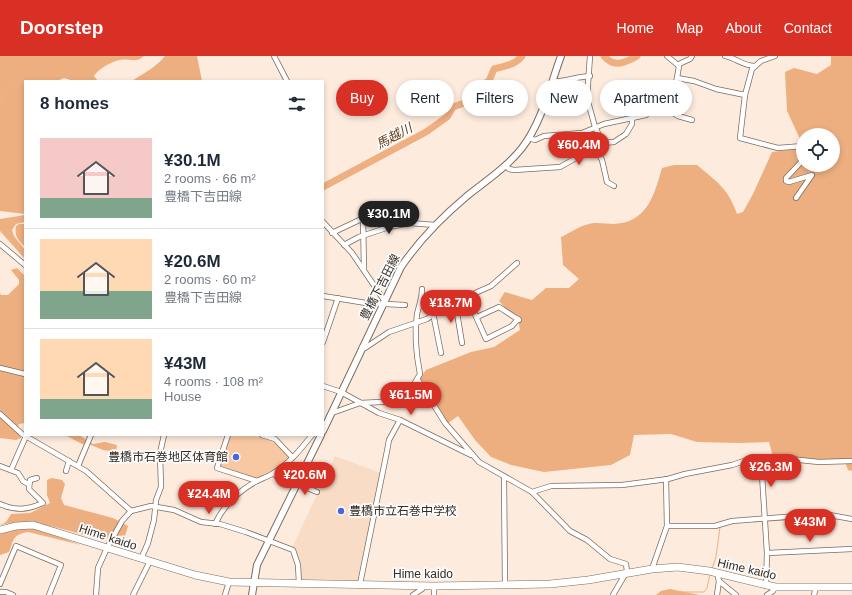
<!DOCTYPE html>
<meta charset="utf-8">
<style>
:root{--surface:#fff;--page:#f6f6f7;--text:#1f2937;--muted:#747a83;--line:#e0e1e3;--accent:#d93025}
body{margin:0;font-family:Arial,"Noto Sans JP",sans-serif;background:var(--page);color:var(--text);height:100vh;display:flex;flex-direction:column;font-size:15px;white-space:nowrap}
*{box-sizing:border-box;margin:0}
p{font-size:13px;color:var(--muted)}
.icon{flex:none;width:22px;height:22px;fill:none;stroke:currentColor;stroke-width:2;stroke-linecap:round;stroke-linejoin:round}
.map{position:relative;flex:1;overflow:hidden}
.drawer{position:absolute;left:24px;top:24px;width:300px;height:356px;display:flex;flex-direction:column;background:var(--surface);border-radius:0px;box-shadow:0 2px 6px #0003}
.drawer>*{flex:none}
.hud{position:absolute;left:336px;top:24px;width:380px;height:36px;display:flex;gap:8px}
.fabs{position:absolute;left:796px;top:72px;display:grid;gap:8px}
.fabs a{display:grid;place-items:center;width:44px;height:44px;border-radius:50%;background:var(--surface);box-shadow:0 2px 6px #0003;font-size:20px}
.price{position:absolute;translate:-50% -34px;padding:0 9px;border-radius:14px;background:var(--accent);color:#fff;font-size:13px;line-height:26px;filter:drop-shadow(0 1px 2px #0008)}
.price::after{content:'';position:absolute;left:50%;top:24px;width:12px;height:9px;margin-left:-6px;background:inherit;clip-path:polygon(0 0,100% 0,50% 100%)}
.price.active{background:#222;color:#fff}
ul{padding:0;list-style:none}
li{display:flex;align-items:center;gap:12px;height:100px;padding:0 16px}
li+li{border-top:1px solid var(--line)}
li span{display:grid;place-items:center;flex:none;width:112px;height:80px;border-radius:0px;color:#555}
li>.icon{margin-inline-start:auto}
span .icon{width:48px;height:48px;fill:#fffc;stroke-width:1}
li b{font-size:17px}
h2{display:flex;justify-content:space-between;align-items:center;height:48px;padding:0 16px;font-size:17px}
.pill{padding:0 14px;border-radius:18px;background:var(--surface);box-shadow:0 2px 6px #0003;font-size:14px;line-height:36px}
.pill.active{background:var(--accent);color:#fff}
header{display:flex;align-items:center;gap:24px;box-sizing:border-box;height:56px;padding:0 20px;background:var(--accent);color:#fff}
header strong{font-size:19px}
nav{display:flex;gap:22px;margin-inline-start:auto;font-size:14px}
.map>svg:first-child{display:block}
</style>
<header>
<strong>Doorstep</strong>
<nav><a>Home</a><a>Map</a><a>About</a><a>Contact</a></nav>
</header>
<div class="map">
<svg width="852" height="539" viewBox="0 0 852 539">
<rect width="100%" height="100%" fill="#fdebdd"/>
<path fill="#f9dcc6" d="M335,400L381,417L359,525L300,523L292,492Z"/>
<path fill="#f8c8a3" d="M230,379C259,379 270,379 290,402L271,417L257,423L219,411Z"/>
<g fill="#edaf80" fill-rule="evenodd">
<path d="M0,0H144C135,8 130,2 120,4C112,5 98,13 94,20L98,25H74L64,22L57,25H25V158L0,155Z"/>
<path d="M165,0H197L202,25H132C144,17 156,11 165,0Z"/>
<path d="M831,0H852V415L848,414L844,403L812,404L773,401L769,386L739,387L697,386L671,378L634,379L630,399L611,409L544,416L511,409L491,401L475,384L458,360L447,368L420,322L426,314L471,296L494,291L520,274L518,263L510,257L499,245L505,236L532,244L546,232H569L579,223L563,209L561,181C570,177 579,170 589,168C596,166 606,168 614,168C648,166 654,139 662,112L674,109H697C717,126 728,132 737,158L743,156L753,138L772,96L797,93L800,83L787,55L785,16L794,12L817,18L831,9ZM803,79H833V109H803Z"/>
<path d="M19,168H25V191C18,184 14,180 16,170Z"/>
<path d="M17,212L25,220V367L19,368L17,373L21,382L16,384L0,382V237L1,239H8L19,228V224L11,214Z"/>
<path d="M65,379H79L93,388L105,386L117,389L116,396L103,394L91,389L82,388Z"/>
<path d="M52,422L62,424L65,428L61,442L64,449L113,462L128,470L125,480L110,479L105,485C70,476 36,461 0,469L6,466L11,458L30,457L50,447L47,439V424Z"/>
<path d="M21,472H34L81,489L28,476C11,479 14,485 9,496L0,499V478Z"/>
<path d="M670,533L700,539H656L661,535Z"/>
</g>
<path fill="#eeb081" d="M25,159V166L16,168L12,174L14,180L25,194V203L0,175V163Z"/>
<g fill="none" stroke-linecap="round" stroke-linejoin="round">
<g stroke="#eeb081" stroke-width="1">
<path d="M768,465L827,462"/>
<path d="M754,466L763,465"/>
<path d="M712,513L716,501L720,471"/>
<path d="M660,539L670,536H704L707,532L710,518"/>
</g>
<g stroke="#eeb081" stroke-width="7">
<path d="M604,0C614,12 625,7 637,0"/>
<path d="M0,45C6,34 11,27 25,26"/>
<path d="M323,131L426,76L447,61L453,51L467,46L480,30L489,25L494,13C505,10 515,9 522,0"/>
</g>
<defs>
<g id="minor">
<path d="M274,0L287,25"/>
<path d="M590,0L587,42L595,71L603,87"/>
<path d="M667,0L679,10L677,22L668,54L678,60L692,64"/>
<path d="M725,0C736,2 743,10 755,10"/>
<path d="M679,8L690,3L692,0"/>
<path d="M677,22L694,25L716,33L745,39L752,13L761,5L775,0"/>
<path d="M552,25C559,27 580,20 590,20"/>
<path d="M745,39L740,82L778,92L803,90"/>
<path d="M529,82L535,84L544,80L582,77L604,68L646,59L643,40L645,37L672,39"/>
<path d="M595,92L602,104L607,126L614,130"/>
<path d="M505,109L509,113L514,114L560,111L603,87L614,86L626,78L632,68V62"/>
<path d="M796,142L812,119L789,126L786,125V122L803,104"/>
<path d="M363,161L364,214"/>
<path d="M323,166L352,197L384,244"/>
<path d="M332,177L372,158"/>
<path d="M0,188L25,209"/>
<path d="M344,189L359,181L389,171L410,167L435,169"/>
<path d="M472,239L473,254L486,283L512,270L518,263"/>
<path d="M323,240L366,247L405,249"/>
<path d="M455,245L462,287"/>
<path d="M433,257L441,297"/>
<path d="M477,261L499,251L519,264"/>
<path d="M323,286L338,242"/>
<path d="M362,291L365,292L389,276L427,263L444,251L491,230L517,207"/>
<path d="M0,312L25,318"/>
<path d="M418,324L445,367L479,406L532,436L570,475L587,484L610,503L626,508L627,515L613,539"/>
<path d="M323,330L341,336L379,357L400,364L471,399"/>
<path d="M332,357L360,347L401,345L409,337L420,318C416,298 414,279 417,258C419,249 422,243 422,233"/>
<path d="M0,358L22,378L86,415L131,455"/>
<path d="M228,379L217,412L257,425"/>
<path d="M262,379L275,383L292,401"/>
<path d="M761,403L767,497L766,530"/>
<path d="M0,410L18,417L23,425L28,428"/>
<path d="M78,410L91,379"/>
<path d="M11,414L26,380"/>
<path d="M66,415L69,405"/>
<path d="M273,418L298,429"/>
<path d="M504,422L505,528"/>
<path d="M298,428L317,436"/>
<path d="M532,436L551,430L622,429L668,423L685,418L732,409L750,403L780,402L819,406L852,405"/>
<path d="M0,448C16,455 27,454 43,447L29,433L30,424L37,422"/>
<path d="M215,468C224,449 237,436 255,426C260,423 267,421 272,418C288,409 301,393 312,379"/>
<path d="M667,470H715L732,465L824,458L852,463"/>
<path d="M767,497L852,493"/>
<path d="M141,503L148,487L154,464L156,444L161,431L160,397L164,379"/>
<path d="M652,513L667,470L666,423"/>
<path d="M717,517L719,525L736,539"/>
<path d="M0,528L16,490L61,509L49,539"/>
<path d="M360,528L387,395L389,384L400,364"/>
<path d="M434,530V539"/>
<path d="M0,536H6L13,539"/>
<path d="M96,539L98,512L107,492L122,465L131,455L151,450L174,454L201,466L220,468L246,476L293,494L298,509L299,527"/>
<path d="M133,539L150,505"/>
<path d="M225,539L229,526"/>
<path d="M413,539L422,533"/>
<path d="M717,539L719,525"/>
<path d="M767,539L773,535L775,531"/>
<path d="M814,539L816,531"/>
</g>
<g id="major">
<path d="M323,375L401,211C420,183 442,161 467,140C486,125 507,111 522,92C542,66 550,30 561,0"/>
<path d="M252,539L257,509L321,379"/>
</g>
<path id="highway" d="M0,474L16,470L33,469L195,519L229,526L434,530L550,528L588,524L652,513L678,511L709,515L775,531H852"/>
</defs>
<use href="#minor" stroke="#7f6c5d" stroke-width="6"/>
<use href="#major" stroke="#7f6c5d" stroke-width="8"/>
<use href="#highway" stroke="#7f6c5d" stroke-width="8"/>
<use href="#minor" stroke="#fff" stroke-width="4.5"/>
<use href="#major" stroke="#fff" stroke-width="6"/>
<use href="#highway" stroke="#fff" stroke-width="7"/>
</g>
<g fill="#4867db" stroke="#fcfcfc" stroke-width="1.5">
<circle cx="236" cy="401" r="4"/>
<circle cx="341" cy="455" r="4"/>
</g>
<g text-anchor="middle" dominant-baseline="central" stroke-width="3.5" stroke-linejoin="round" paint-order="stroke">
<g font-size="12" fill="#352d26" stroke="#fcfcfc">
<text transform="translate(380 231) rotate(-63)">豊橋下吉田線</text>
<text transform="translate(108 481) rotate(18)">Hime kaido</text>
<text transform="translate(747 513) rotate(13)">Hime kaido</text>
<text x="423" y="518">Hime kaido</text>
</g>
<g font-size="12" fill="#352d26" stroke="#fcfcfc" text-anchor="end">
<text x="228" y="401">豊橋市石巻地区体育館</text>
<text x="349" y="455" text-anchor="start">豊橋市立石巻中学校</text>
</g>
<g font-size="13" font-style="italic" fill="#653d1a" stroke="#fcfcfc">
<text transform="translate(394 80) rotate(-28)">馬越川</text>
</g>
</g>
</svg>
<div class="fabs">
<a><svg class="icon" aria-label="locate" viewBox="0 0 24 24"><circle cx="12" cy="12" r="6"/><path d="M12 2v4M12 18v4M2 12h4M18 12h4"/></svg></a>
</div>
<b class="price" style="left:579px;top:110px">¥60.4M</b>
<b class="price active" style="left:389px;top:179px">¥30.1M</b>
<b class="price" style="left:451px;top:268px">¥18.7M</b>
<b class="price" style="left:411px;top:360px">¥61.5M</b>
<b class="price" style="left:771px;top:432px">¥26.3M</b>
<b class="price" style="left:305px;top:440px">¥20.6M</b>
<b class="price" style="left:209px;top:459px">¥24.4M</b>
<b class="price" style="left:810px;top:487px">¥43M</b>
<div class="hud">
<a class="pill active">Buy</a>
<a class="pill">Rent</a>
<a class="pill">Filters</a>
<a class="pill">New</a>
<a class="pill">Apartment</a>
</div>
<section class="drawer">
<h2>8 homes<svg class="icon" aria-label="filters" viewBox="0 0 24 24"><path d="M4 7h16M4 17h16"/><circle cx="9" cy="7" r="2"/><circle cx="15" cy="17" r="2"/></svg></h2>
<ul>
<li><span style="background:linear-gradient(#f6c9c9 75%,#7fa58c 0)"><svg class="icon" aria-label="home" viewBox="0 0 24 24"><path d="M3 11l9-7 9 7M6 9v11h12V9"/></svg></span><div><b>¥30.1M</b><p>2 rooms · 66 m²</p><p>豊橋下吉田線</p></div></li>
<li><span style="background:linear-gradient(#ffd9b3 65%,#7fa58c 0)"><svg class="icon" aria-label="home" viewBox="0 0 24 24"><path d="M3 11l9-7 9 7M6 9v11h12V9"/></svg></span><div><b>¥20.6M</b><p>2 rooms · 60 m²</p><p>豊橋下吉田線</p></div></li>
<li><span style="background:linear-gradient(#ffd9b3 75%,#7fa58c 0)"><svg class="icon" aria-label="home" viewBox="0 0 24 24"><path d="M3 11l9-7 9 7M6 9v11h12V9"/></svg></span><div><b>¥43M</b><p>4 rooms · 108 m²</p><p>House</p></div></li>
</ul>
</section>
</div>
